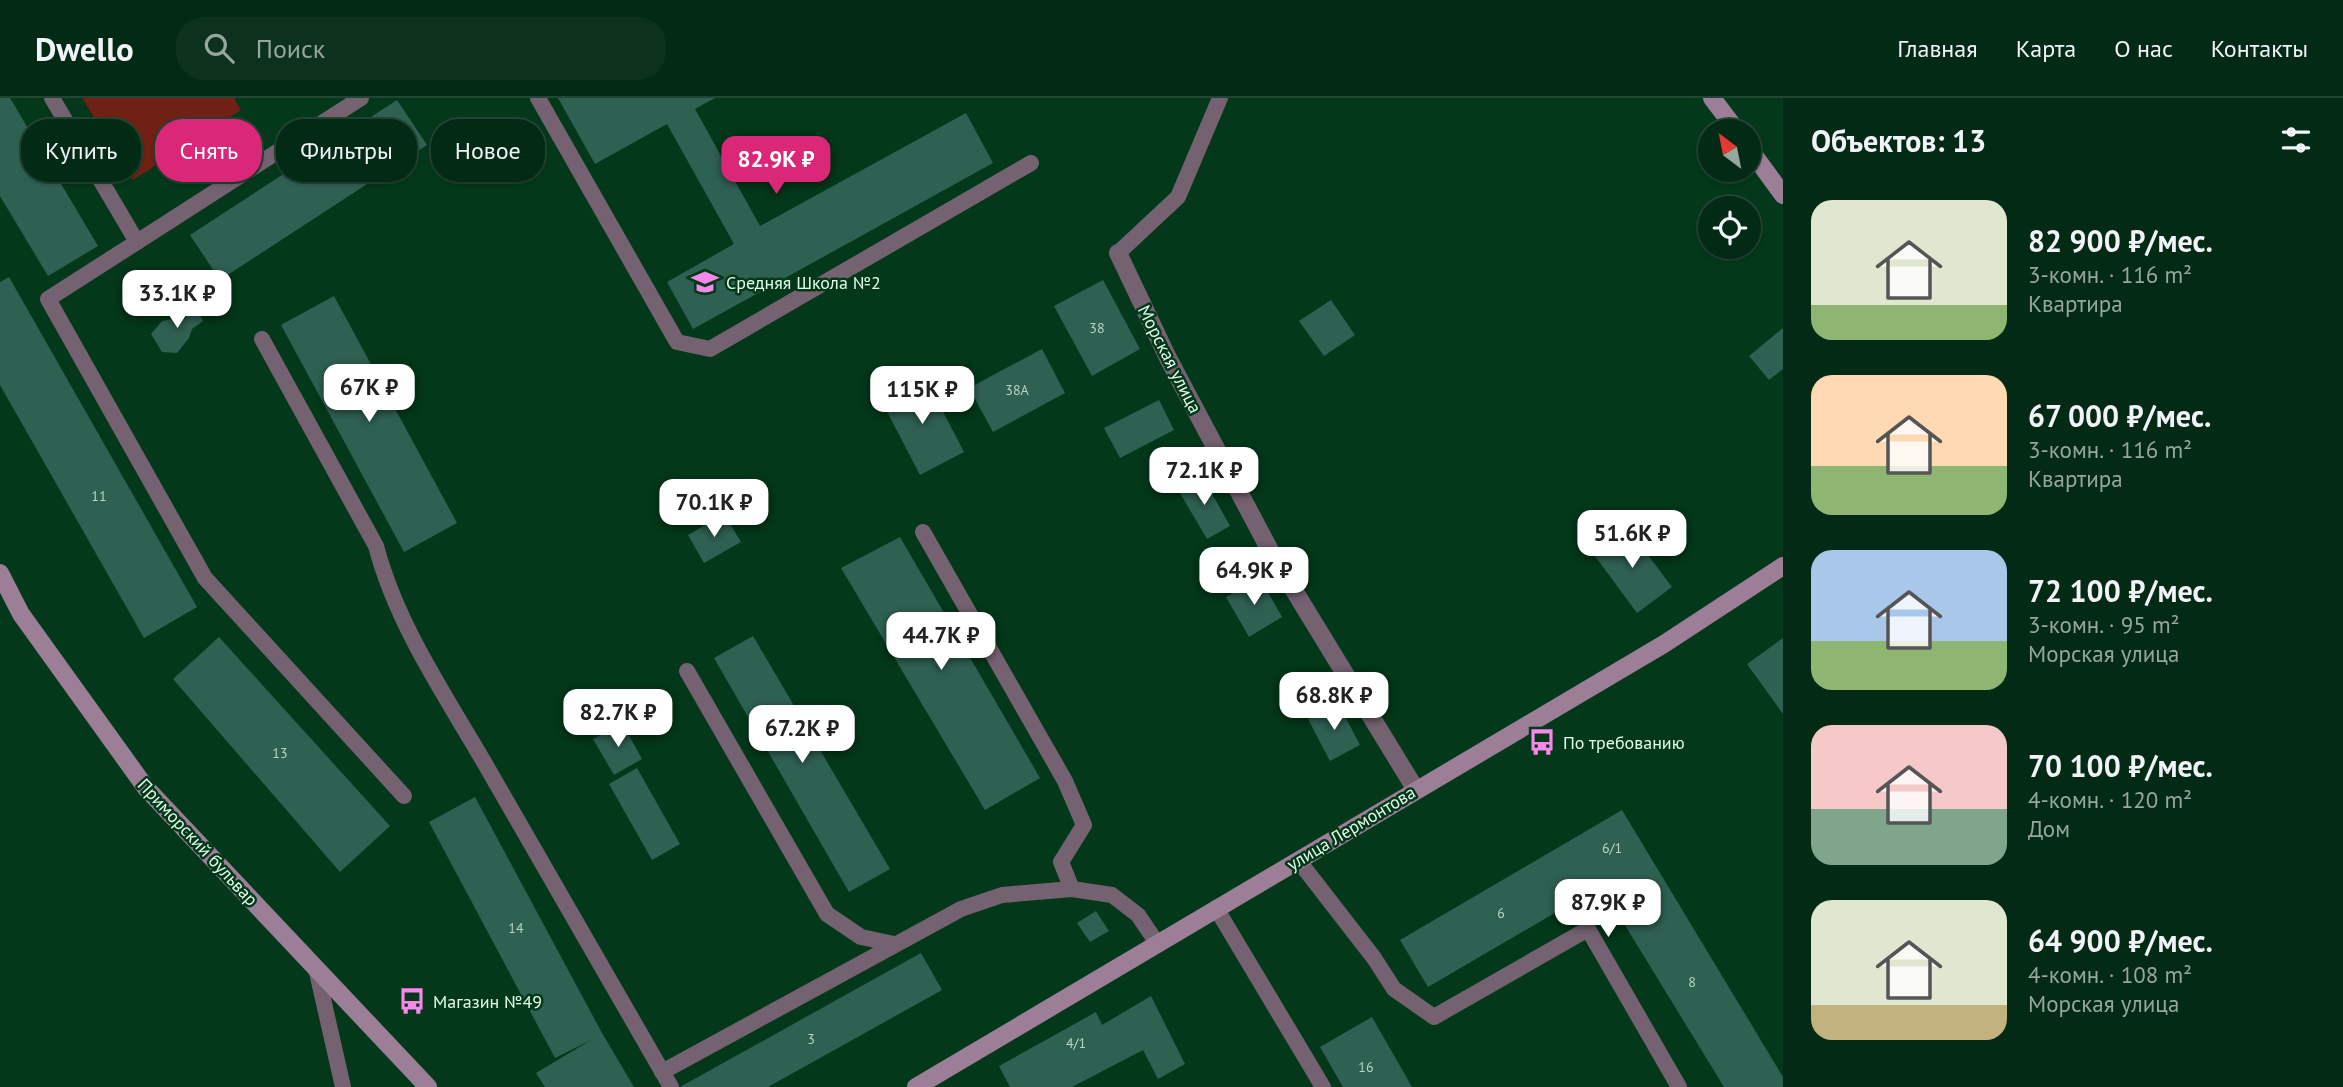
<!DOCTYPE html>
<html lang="ru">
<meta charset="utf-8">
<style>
:root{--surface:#022a14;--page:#0c321d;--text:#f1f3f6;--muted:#96a7a0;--line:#234634;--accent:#db2777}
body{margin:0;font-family:"PT Sans",sans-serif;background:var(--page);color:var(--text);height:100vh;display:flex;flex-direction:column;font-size:26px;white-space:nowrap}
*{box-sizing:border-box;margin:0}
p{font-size:23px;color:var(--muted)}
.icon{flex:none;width:38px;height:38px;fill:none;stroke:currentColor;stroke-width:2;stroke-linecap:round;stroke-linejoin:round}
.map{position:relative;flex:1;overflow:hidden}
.sheet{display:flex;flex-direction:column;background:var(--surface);width:560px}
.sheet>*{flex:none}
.hud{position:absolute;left:21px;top:21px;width:665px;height:63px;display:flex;gap:14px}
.needle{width:46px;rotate:328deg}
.controls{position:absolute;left:1698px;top:21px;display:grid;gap:14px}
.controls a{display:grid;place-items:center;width:63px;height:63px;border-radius:50%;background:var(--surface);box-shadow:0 2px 5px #0004,0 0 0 2px var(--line);font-size:35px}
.price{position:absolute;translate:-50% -60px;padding:0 16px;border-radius:14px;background:#fff;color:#222;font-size:23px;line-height:46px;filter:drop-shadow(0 2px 4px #0008)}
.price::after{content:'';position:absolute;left:50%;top:42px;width:21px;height:16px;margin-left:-10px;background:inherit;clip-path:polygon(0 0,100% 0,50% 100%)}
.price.current{background:var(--accent);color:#fff}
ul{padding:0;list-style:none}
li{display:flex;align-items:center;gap:21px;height:175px;padding:0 28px}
li span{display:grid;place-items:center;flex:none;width:196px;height:140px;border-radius:21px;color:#555}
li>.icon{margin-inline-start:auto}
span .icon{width:84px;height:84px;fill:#fffc;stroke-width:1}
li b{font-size:30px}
h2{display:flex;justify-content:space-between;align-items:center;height:84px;padding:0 28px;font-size:30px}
.tag{padding:0 24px;border-radius:28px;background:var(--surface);box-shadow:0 2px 5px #0004,0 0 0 2px var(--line);font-size:24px;line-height:63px}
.tag.current{background:var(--accent);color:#fff}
header{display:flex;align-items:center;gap:42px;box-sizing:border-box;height:98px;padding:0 35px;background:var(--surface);border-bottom:2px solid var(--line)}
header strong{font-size:33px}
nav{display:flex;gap:38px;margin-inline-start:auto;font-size:24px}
.search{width:490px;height:63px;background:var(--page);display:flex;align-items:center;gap:18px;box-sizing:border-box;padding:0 24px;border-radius:28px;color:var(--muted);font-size:26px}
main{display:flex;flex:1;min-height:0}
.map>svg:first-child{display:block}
</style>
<header>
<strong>Dwello</strong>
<div class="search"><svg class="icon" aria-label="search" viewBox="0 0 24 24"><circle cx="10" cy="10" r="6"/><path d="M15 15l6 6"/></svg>Поиск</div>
<nav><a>Главная</a><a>Карта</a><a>О нас</a><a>Контакты</a></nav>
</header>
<main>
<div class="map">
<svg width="1783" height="989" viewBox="0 0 1783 989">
<rect width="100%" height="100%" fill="#03381a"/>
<path fill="#712113" d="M82,0H234L241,12L133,82Z"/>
<g fill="#2f6152">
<path d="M0,0H10L98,148L48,178L0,98Z"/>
<path d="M558,0H715L695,11L760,128L966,15L993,65L693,231L667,184L734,146L667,26L595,66Z"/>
<path d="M397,2L427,47L220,182L190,137Z"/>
<path d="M9,179L197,509L144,540L0,287V184Z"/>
<path d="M1103,182L1140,251L1092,278L1054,208Z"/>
<path d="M334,198L457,425L404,454L281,227Z"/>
<path d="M191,201L203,223L192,231L189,240L177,255L162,254L151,236L162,223L177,220L180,224L186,220L181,208Z"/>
<path d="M1331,202L1355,237L1324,258L1299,223Z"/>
<path d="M1783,230V271L1769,282L1749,258Z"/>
<path d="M1042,251L1065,295L993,334L969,290Z"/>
<path d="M925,279L964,354L920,377L881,302Z"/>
<path d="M1159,302L1174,332L1120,360L1104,330Z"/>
<path d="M1201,376L1230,428L1207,441L1177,390Z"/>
<path d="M724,416L741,444L704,465L688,437Z"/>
<path d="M1627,429L1672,489L1637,515L1592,454Z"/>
<path d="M900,439L1040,680L985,712L841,470Z"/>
<path d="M1260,480L1282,519L1249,539L1226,499Z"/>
<path d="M753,538L890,771L849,794L714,560Z"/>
<path d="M219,539L390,728L340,774L173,581Z"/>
<path d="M1783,540V616L1747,566Z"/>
<path d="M1338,605L1360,647L1330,663L1308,621Z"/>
<path d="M622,625L642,661L614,677L593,641Z"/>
<path d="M637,670L680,746L652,762L609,686Z"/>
<path d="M475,699L602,935L634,989H545L536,975L591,942L555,960L429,724Z"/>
<path d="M1622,712L1783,979V989H1724L1601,788L1428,889L1400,842Z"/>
<path d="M1096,813L1109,833L1090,844L1077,825Z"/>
<path d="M921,855L942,892L768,989H680Z"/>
<path d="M1151,898L1185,966L1158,981L1143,952L1072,989H1010L999,968L1096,914L1102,927Z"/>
<path d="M1372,919L1412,989H1343L1320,949Z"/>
</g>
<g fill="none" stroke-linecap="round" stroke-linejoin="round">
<g stroke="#756271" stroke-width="16">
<path d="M52,0L137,144L361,0"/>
<path d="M538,0L677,244L710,251L1031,65"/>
<path d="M137,144L48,201L205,480L404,698"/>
<path d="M1118,155L1178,99L1220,0"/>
<path d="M262,241L376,448C397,528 447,600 488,671C549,776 610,882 671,989"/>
<path d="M923,434L1065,683L1084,727L1061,764L1072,791"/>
<path d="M687,573L827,816L861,839L894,846"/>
<path d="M1298,762L1374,860L1394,891L1434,919L1588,831L1679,989"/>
<path d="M1216,810L1323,989"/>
<path d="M316,870L343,989"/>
<path d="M662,974L961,811L1002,797L1072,791L1112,797L1138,817L1157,845"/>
</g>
<path stroke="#756271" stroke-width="18" d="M1118,155L1168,260L1273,458L1416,692"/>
<g stroke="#9d7e97" stroke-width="18">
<path d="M1712,0L1737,33"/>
<path d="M1748,49L1783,97"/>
<path d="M0,475L21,516L146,690L428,989"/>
<path d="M916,989L1664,546L1783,468"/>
</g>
</g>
<defs>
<symbol id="school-bare" viewBox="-9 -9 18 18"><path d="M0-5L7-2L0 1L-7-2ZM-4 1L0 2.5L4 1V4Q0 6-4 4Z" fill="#f888e9" stroke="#03381a" stroke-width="2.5" paint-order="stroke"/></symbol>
<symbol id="bus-bare" viewBox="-9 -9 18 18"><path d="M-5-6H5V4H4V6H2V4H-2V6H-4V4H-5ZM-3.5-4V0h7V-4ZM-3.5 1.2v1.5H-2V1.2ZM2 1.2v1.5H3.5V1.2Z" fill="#f888e9" stroke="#03381a" stroke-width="2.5" paint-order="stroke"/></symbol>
</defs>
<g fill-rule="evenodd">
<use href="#school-bare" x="686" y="165" width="38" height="38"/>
<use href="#bus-bare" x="1523" y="625" width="38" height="38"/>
<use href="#bus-bare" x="393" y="884" width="38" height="38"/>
</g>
<g text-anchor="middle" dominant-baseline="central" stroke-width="5" stroke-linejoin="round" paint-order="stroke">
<g font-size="14" fill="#b6d6c3">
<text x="1097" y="230">38</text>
<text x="1017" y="292">38А</text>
<text x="99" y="398">11</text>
<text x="280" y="655">13</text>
<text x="1612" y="750">6/1</text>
<text x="1501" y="815">6</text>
<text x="516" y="830">14</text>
<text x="1692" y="884">8</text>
<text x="811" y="941">3</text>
<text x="1076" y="945">4/1</text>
<text x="1366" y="969">16</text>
</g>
<g font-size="18" fill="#e3fde9" stroke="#03381a" text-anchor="start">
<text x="726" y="184">Средняя Школа №2</text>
<text x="1563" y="644">По требованию</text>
<text x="433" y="903">Магазин №49</text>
</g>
<g font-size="18" fill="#e3fde9" stroke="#03381a">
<text transform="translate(1170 261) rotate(63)">Морская улица</text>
<text transform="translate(1351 730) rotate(-31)">улица Лермонтова</text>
<text transform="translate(198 744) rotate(47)">Приморский бульвар</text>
</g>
</g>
</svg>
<div class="controls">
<a><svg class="needle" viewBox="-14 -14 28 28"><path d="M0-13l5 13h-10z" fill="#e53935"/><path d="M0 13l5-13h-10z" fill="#96a7a0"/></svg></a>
<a><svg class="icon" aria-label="locate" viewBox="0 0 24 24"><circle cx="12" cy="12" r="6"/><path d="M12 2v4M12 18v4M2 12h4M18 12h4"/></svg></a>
</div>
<b class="price current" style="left:776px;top:98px">82.9K ₽</b>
<b class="price" style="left:177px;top:232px">33.1K ₽</b>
<b class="price" style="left:369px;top:326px">67K ₽</b>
<b class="price" style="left:922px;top:328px">115K ₽</b>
<b class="price" style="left:1204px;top:409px">72.1K ₽</b>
<b class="price" style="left:714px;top:441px">70.1K ₽</b>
<b class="price" style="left:1632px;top:472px">51.6K ₽</b>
<b class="price" style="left:1254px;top:509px">64.9K ₽</b>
<b class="price" style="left:941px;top:574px">44.7K ₽</b>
<b class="price" style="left:1334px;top:634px">68.8K ₽</b>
<b class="price" style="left:618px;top:651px">82.7K ₽</b>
<b class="price" style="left:802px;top:667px">67.2K ₽</b>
<b class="price" style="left:1608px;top:841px">87.9K ₽</b>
<div class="hud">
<a class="tag">Купить</a>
<a class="tag current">Снять</a>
<a class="tag">Фильтры</a>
<a class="tag">Новое</a>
</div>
</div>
<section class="sheet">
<h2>Объектов: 13<svg class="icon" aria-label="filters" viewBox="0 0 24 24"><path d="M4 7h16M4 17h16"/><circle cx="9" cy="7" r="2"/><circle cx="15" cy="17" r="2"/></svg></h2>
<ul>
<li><span style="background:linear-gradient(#dfe7d0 75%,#8fb573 0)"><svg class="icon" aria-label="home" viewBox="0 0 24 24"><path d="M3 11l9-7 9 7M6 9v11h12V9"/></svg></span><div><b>82 900 ₽/мес.</b><p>3-комн. · 116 m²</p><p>Квартира</p></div></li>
<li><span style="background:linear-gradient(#ffd9b3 65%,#8fb573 0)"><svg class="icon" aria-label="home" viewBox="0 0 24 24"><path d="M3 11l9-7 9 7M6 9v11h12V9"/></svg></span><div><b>67 000 ₽/мес.</b><p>3-комн. · 116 m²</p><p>Квартира</p></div></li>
<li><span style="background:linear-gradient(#a9c7e8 65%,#8fb573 0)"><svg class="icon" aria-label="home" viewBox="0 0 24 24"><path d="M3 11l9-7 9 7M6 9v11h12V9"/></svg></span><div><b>72 100 ₽/мес.</b><p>3-комн. · 95 m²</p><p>Морская улица</p></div></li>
<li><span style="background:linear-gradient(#f6c9c9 60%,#7fa58c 0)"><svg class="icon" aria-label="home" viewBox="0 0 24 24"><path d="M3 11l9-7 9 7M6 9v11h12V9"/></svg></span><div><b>70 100 ₽/мес.</b><p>4-комн. · 120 m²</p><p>Дом</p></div></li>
<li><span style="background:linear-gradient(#dfe7d0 75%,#c2b280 0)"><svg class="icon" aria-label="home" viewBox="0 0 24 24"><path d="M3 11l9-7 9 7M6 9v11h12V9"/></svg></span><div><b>64 900 ₽/мес.</b><p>4-комн. · 108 m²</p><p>Морская улица</p></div></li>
</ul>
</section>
</main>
